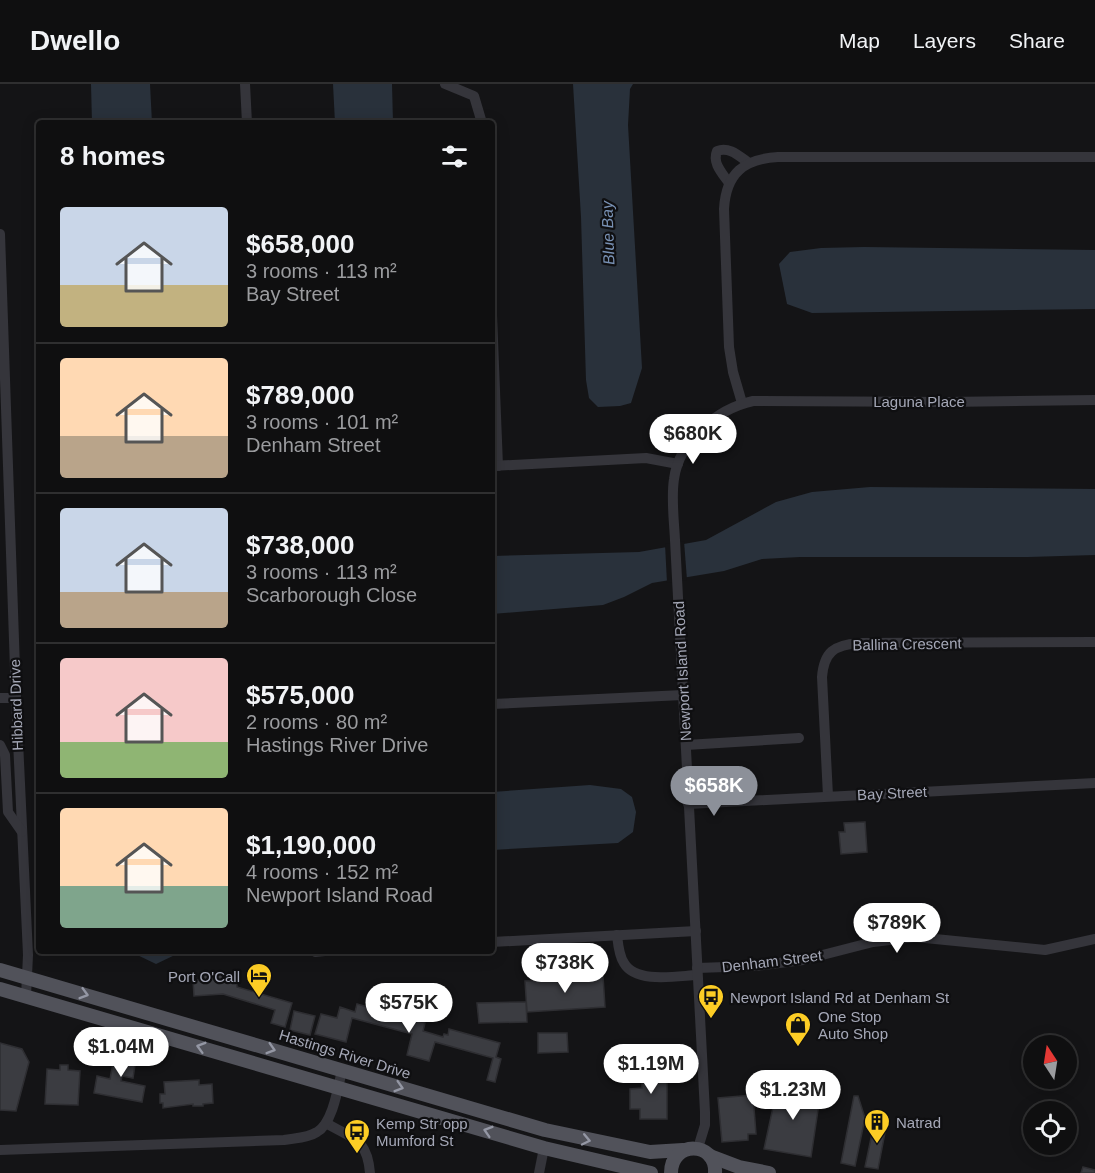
<!DOCTYPE html>
<meta charset="utf-8">
<style>
:root{--surface:#0f0f10;--page:#181819;--text:#f1f3f6;--muted:#9b9c9f;--line:#2f2f30;--accent:#8c9099}
body{margin:0;font-family:Helvetica,sans-serif;background:var(--page);color:var(--text);height:100vh;display:flex;flex-direction:column;font-size:22px;white-space:nowrap}
*{box-sizing:border-box;margin:0}
p{font-size:20px;color:var(--muted)}
.icon{flex:none;width:33px;height:33px;fill:none;stroke:currentColor;stroke-width:2;stroke-linecap:round;stroke-linejoin:round}
.map{position:relative;flex:1;overflow:hidden}
.drawer{position:absolute;left:36px;top:36px;width:459px;height:834px;display:flex;flex-direction:column;background:var(--surface);border-radius:6px;box-shadow:0 3px 15px #0003,0 0 0 2px var(--line)}
.drawer>*{flex:none}
.needle{width:39px;rotate:348deg}
.controls{position:absolute;left:1023px;top:951px;display:grid;gap:12px}
.controls a{display:grid;place-items:center;width:54px;height:54px;border-radius:50%;background:var(--surface);box-shadow:0 3px 15px #0003,0 0 0 2px var(--line);font-size:30px}
.price{position:absolute;translate:-50% -51px;padding:0 14px;border-radius:21px;background:#fff;color:#222;font-size:20px;line-height:39px;filter:drop-shadow(0 2px 3px #0008)}
.price::after{content:'';position:absolute;left:50%;top:36px;width:18px;height:14px;margin-left:-9px;background:inherit;clip-path:polygon(0 0,100% 0,50% 100%)}
.price.on{background:var(--accent);color:#fff}
ul{padding:0;list-style:none}
li{display:flex;align-items:center;gap:18px;height:150px;padding:0 24px}
li+li{border-top:2px solid var(--line)}
li span{display:grid;place-items:center;flex:none;width:168px;height:120px;border-radius:6px;color:#555}
li>.icon{margin-inline-start:auto}
span .icon{width:72px;height:72px;fill:#fffc;stroke-width:1}
li b{font-size:26px}
h2{display:flex;justify-content:space-between;align-items:center;height:72px;padding:0 24px;font-size:26px}
header{display:flex;align-items:center;gap:36px;box-sizing:border-box;height:84px;padding:0 30px;background:var(--surface);border-bottom:2px solid var(--line)}
header strong{font-size:28px}
nav{display:flex;gap:33px;margin-inline-start:auto;font-size:21px}
.map>svg:first-child{display:block}
</style>
<header>
<strong>Dwello</strong>
<nav><a>Map</a><a>Layers</a><a>Share</a></nav>
</header>
<div class="map">
<svg width="1095" height="1089" viewBox="0 0 1095 1089">
<rect width="100%" height="100%" fill="#141416"/>
<g fill="#29313b">
<path d="M91,0H150L152,39H92Z"/>
<path d="M333,0H392L393,39H335Z"/>
<path d="M573,0H633L630,5L628,41L642,284L631,319L620,322L598,323L589,314L586,296L581,133Z"/>
<path d="M864,163L1095,166V225L812,229L787,220L779,180L790,168L821,164Z"/>
<path d="M870,403L1095,405V471L1028,473H800L762,475L724,487L652,499L624,513L603,521L492,530V472L639,468L706,456L776,418L812,408Z"/>
<path d="M590,701L621,705L632,713L636,728L633,748L618,759L492,766V708Z"/>
<path d="M129,867H179L177,870L156,880Z"/>
</g>
<path fill="#141416" d="M684,457L687,496L667,499L665,460Z"/>
<g fill="#3b3c41" stroke="#2e2e32" stroke-width="1.5">
<path d="M865,738L867,768L841,770L839,748H845L844,739Z"/>
<path d="M236,889L237,903L292,919L285,943L271,939L275,926L223,910L194,912L193,896H204V891Z"/>
<path d="M603,892L605,923L527,928L525,897Z"/>
<path d="M526,918L527,938L479,939L477,919Z"/>
<path d="M357,920L425,939L423,947L443,953L444,950L448,951L449,945L500,959L496,973L501,975L495,998L487,996L493,974L435,958L429,977L407,971L412,950L352,934L346,958L315,950L321,930L337,934L340,923L355,928Z"/>
<path d="M294,927L315,932L310,951L290,946Z"/>
<path d="M538,949H567L568,968L538,969Z"/>
<path d="M0,959L22,965L29,978L16,1027L0,1026Z"/>
<path d="M116,964L137,968L133,994L122,992L121,997L145,1002L142,1018L94,1009L97,992L110,995Z"/>
<path d="M60,981H68V986L80,987L78,1021L45,1020L47,985L60,986Z"/>
<path d="M642,984H667V1035H640V1025H630V1005L642,1004Z"/>
<path d="M199,996V1001L212,1000L213,1019L203,1020V1022H193V1020L163,1024V1019H160V1010H165L164,998Z"/>
<path d="M778,1000L821,1006L811,1073L764,1065Z"/>
<path d="M753,1011L756,1050H748V1056L722,1058L718,1014Z"/>
<path d="M854,1012H858L865,1034L855,1082L841,1079Z"/>
<path d="M875,1035L887,1038L878,1085L865,1083Z"/>
<path d="M1083,1083L1095,1086V1089H1081Z"/>
</g>
<g fill="none" stroke-linecap="round" stroke-linejoin="round">
<g stroke="#35353b" stroke-width="10">
<path d="M245,0L247,39"/>
<path d="M445,0L474,12L482,39"/>
<path d="M729,99C722,89 712,79 717,67C729,62 739,72 749,79"/>
<path d="M0,150L16,614L28,871L26,912"/>
<path d="M492,231L498,382"/>
<path d="M742,319L733,288L729,263L724,125C726,89 744,75 778,73H1095"/>
<path d="M492,382L646,374L678,380"/>
<path d="M0,614H16"/>
<path d="M492,620L683,611"/>
<path d="M0,661L5,671L8,728L22,748"/>
<path d="M686,661L799,654"/>
<path d="M828,712L822,593C824,568 834,561 859,559L1095,558"/>
<path d="M688,720L1095,699"/>
<path d="M617,851C618,860 619,872 624,879C636,900 677,892 697,891"/>
<path d="M492,858L696,847"/>
<path d="M315,868L325,867"/>
<path d="M697,884L755,882L803,876L873,858L915,853L1045,866L1095,855"/>
<path d="M326,1039C352,1055 367,1053 370,1089"/>
<path d="M698,1064L705,1041V1028L675,456C674,436 671,414 674,395C679,357 717,325 753,317L947,318L1095,316"/>
<path d="M0,1066L284,1056C295,1054 308,1054 317,1048C333,1039 338,1003 342,986"/>
<path d="M539,1089L544,1064"/>
</g>
<g stroke="#51525a" stroke-width="14">
<path d="M0,886L545,1046L650,1068L683,1066"/>
<path d="M0,905L544,1064L651,1089"/>
<path d="M710,1072L739,1083L769,1089"/>
<path d="M671,1089C671,1056 717,1057 715,1089"/>
</g>
</g>
<defs><path id="oneway-chevron" d="M-2-3.5L2.5 0L-2 3.5" fill="none" stroke-width="1.6" stroke-linecap="round" stroke-linejoin="round" transform="scale(1.5)"/></defs>
<g stroke="#9497a4">
<use href="#oneway-chevron" transform="translate(84 910) rotate(16)"/>
<use href="#oneway-chevron" transform="translate(201 963) rotate(-164)"/>
<use href="#oneway-chevron" transform="translate(271 965) rotate(17)"/>
<use href="#oneway-chevron" transform="translate(399 1003) rotate(17)"/>
<use href="#oneway-chevron" transform="translate(488 1047) rotate(-163)"/>
<use href="#oneway-chevron" transform="translate(586 1056) rotate(12)"/>
</g>
<defs>
<symbol id="hotel-pin" viewBox="-11 -11 22 30"><path d="M0 17L-7.5 6A9.5 9.5 0 1 1 7.5 6Z" fill="#fdcd25" stroke="#0f0f11"/><path d="M-6-4.5h1.5V1H6V5H4.5V3h-9V5H-6ZM-4 0a1.8 1.8 0 1 1 3.6 0ZM.5 0V-2.5h3Q6-2.5 6 0Z" fill="#111"/></symbol>
<symbol id="bus-pin" viewBox="-11 -11 22 30"><path d="M0 17L-7.5 6A9.5 9.5 0 1 1 7.5 6Z" fill="#fdcd25" stroke="#0f0f11"/><path d="M-5-6H5V4H4V6H2V4H-2V6H-4V4H-5ZM-3.5-4V0h7V-4ZM-3.5 1.2v1.5H-2V1.2ZM2 1.2v1.5H3.5V1.2Z" fill="#111"/></symbol>
<symbol id="shop-pin" viewBox="-11 -11 22 30"><path d="M0 17L-7.5 6A9.5 9.5 0 1 1 7.5 6Z" fill="#fdcd25" stroke="#0f0f11"/><path d="M-5-2.5h2.3a2.7 3.5 0 0 1 5.4 0H5L5.5 6h-11ZM-1.5-2.5h3a1.5 2.3 0 0 0-3 0Z" fill="#111"/></symbol>
<symbol id="building-pin" viewBox="-11 -11 22 30"><path d="M0 17L-7.5 6A9.5 9.5 0 1 1 7.5 6Z" fill="#fdcd25" stroke="#0f0f11"/><path d="M-4-6H4V6H1V3H-1V6H-4ZM-2.5-4.3h1.7v1.8h-1.7ZM.8-4.3h1.7v1.8H.8ZM-2.5-1h1.7V.8h-1.7ZM.8-1h1.7V.8H.8Z" fill="#111"/></symbol>
</defs>
<g fill-rule="evenodd">
<use href="#hotel-pin" x="244" y="877" width="30" height="40"/>
<use href="#bus-pin" x="696" y="898" width="30" height="40"/>
<use href="#shop-pin" x="783" y="926" width="30" height="40"/>
<use href="#building-pin" x="862" y="1023" width="30" height="40"/>
<use href="#bus-pin" x="342" y="1033" width="30" height="40"/>
</g>
<g text-anchor="middle" dominant-baseline="central" stroke-width="4.5" stroke-linejoin="round" paint-order="stroke">
<g font-size="15" fill="#a5a8b7" stroke="#0f0f11">
<text x="919" y="317">Laguna Place</text>
<text transform="translate(907 560) rotate(-1)">Ballina Crescent</text>
<text transform="translate(682 587) rotate(-93)">Newport Island Road</text>
<text transform="translate(16 621) rotate(-92)">Hibbard Drive</text>
<text transform="translate(892 709) rotate(-3)">Bay Street</text>
<text transform="translate(772 877) rotate(-7)">Denham Street</text>
<text transform="translate(345 970) rotate(17)">Hastings River Drive</text>
</g>
<g font-size="15" fill="#a5a8b7" stroke="#0f0f11" text-anchor="start">
<text x="240" y="892" text-anchor="end">Port O'Call</text>
<text x="730" y="913">Newport Island Rd at Denham St</text>
<text x="818" y="932">One Stop<tspan x="818" dy="17">Auto Shop</tspan></text>
<text x="896" y="1038">Natrad</text>
<text x="376" y="1039">Kemp Str opp<tspan x="376" dy="17">Mumford St</tspan></text>
</g>
<g font-size="16" font-style="italic" fill="#7992b5" stroke="#0f0f11">
<text transform="translate(608 149) rotate(-92)">Blue Bay</text>
</g>
</g>
</svg>
<div class="controls">
<a><svg class="needle" viewBox="-14 -14 28 28"><path d="M0-13l5 13h-10z" fill="#e53935"/><path d="M0 13l5-13h-10z" fill="#9b9c9f"/></svg></a>
<a><svg class="icon" aria-label="locate" viewBox="0 0 24 24"><circle cx="12" cy="12" r="6"/><path d="M12 2v4M12 18v4M2 12h4M18 12h4"/></svg></a>
</div>
<b class="price" style="left:693px;top:381px">$680K</b>
<b class="price on" style="left:714px;top:733px">$658K</b>
<b class="price" style="left:897px;top:870px">$789K</b>
<b class="price" style="left:565px;top:910px">$738K</b>
<b class="price" style="left:409px;top:950px">$575K</b>
<b class="price" style="left:121px;top:994px">$1.04M</b>
<b class="price" style="left:651px;top:1011px">$1.19M</b>
<b class="price" style="left:793px;top:1037px">$1.23M</b>
<section class="drawer">
<h2>8 homes<svg class="icon" aria-label="filters" viewBox="0 0 24 24"><path d="M4 7h16M4 17h16"/><circle cx="9" cy="7" r="2"/><circle cx="15" cy="17" r="2"/></svg></h2>
<ul>
<li><span style="background:linear-gradient(#c9d6e8 65%,#c2b280 0)"><svg class="icon" aria-label="home" viewBox="0 0 24 24"><path d="M3 11l9-7 9 7M6 9v11h12V9"/></svg></span><div><b>$658,000</b><p>3 rooms · 113 m²</p><p>Bay Street</p></div></li>
<li><span style="background:linear-gradient(#ffd9b3 65%,#b9a48a 0)"><svg class="icon" aria-label="home" viewBox="0 0 24 24"><path d="M3 11l9-7 9 7M6 9v11h12V9"/></svg></span><div><b>$789,000</b><p>3 rooms · 101 m²</p><p>Denham Street</p></div></li>
<li><span style="background:linear-gradient(#c9d6e8 70%,#b9a48a 0)"><svg class="icon" aria-label="home" viewBox="0 0 24 24"><path d="M3 11l9-7 9 7M6 9v11h12V9"/></svg></span><div><b>$738,000</b><p>3 rooms · 113 m²</p><p>Scarborough Close</p></div></li>
<li><span style="background:linear-gradient(#f6c9c9 70%,#8fb573 0)"><svg class="icon" aria-label="home" viewBox="0 0 24 24"><path d="M3 11l9-7 9 7M6 9v11h12V9"/></svg></span><div><b>$575,000</b><p>2 rooms · 80 m²</p><p>Hastings River Drive</p></div></li>
<li><span style="background:linear-gradient(#ffd9b3 65%,#7fa58c 0)"><svg class="icon" aria-label="home" viewBox="0 0 24 24"><path d="M3 11l9-7 9 7M6 9v11h12V9"/></svg></span><div><b>$1,190,000</b><p>4 rooms · 152 m²</p><p>Newport Island Road</p></div></li>
</ul>
</section>
</div>
